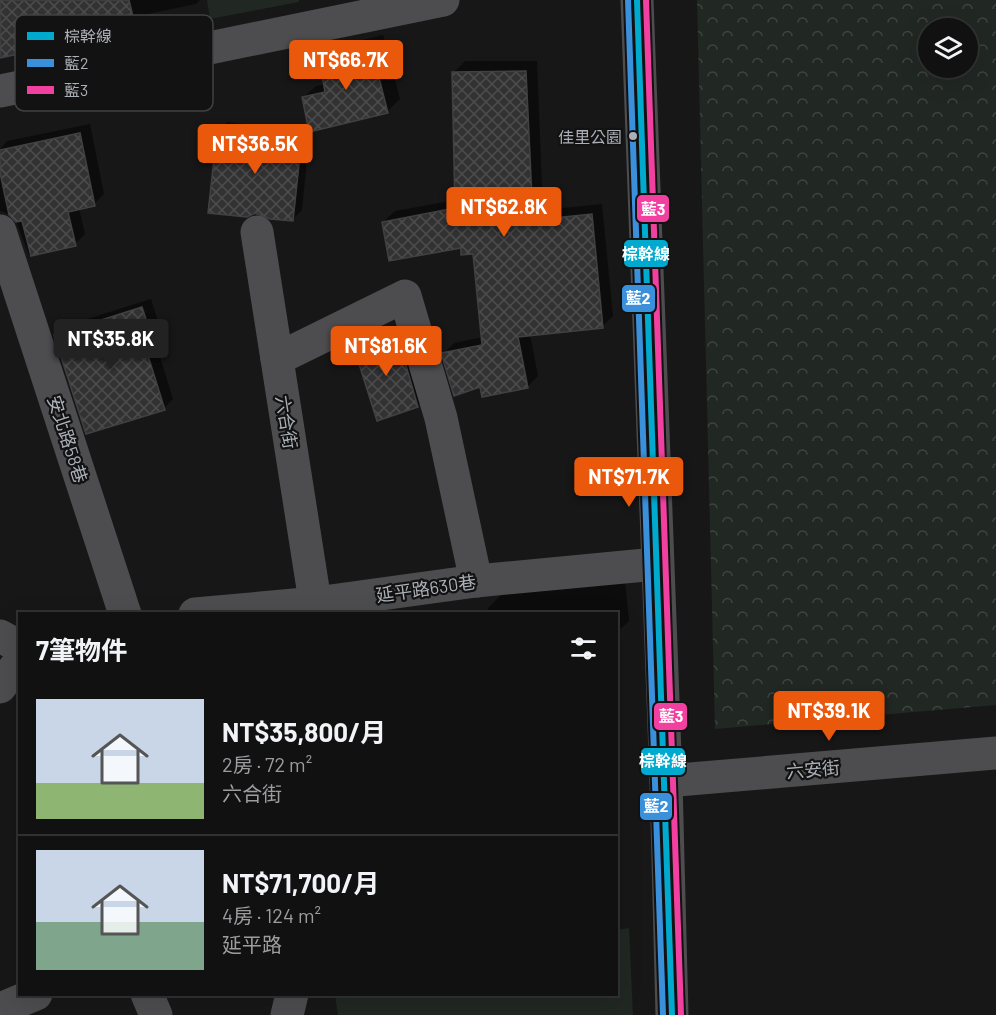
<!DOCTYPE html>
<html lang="zh-TW">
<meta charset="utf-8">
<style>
:root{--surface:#111112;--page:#1e1f20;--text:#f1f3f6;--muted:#9c9d9f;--line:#303132;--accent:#ea580c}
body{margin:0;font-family:Barlow,"Noto Sans TC",sans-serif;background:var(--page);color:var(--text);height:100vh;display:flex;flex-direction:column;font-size:22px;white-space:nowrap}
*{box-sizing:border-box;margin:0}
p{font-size:20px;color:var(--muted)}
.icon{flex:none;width:33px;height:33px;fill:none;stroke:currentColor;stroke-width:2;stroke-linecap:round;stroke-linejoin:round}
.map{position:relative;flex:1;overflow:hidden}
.sheet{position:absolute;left:18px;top:612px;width:600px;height:384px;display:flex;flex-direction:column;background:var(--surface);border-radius:0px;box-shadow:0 6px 24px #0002,0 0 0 2px var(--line)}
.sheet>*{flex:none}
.tools{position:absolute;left:918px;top:18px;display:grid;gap:12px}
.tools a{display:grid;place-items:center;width:60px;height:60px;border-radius:50%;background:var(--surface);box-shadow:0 6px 24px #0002,0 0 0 2px var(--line);font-size:30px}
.price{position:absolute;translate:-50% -51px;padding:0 14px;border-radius:6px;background:var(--accent);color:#fff;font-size:20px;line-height:39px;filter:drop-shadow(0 2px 3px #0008)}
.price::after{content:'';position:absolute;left:50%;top:36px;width:18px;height:14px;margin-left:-9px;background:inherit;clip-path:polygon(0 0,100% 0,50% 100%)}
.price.on{background:#222;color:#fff}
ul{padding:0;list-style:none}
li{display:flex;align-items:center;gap:18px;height:150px;padding:0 18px}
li+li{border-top:2px solid var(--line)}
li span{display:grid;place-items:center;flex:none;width:168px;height:120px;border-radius:0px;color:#555}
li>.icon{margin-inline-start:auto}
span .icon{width:72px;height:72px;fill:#fffc;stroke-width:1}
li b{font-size:26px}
h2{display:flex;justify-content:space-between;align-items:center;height:72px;padding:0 18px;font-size:26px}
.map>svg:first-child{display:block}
</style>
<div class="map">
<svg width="996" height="1015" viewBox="0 0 996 1015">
<defs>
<pattern id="park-crowns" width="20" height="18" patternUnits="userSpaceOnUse" patternTransform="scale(1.5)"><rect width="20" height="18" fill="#212722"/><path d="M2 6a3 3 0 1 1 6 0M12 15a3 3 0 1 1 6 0" fill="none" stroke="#3f4440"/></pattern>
<pattern id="building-cross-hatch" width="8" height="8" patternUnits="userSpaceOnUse" patternTransform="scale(1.5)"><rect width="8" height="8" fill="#323233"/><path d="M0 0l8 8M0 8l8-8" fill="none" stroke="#4d4d4e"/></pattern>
</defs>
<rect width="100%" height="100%" fill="#171718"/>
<g fill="#212722">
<path d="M207,0H299V2L210,19Z"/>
<path d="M629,928L633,1015H338L335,995L616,994L617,930Z"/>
</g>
<path fill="url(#park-crowns)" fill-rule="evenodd" d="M697,0H996V705L715,729ZM928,28H968V68H928Z"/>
<g fill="#0007">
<path d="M0,0H200L196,4L143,15L144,19L135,28L0,56Z"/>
<path d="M383,35L400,99L388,111L310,130L302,210L293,219L218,132L227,122L282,128L285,125L309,127L303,98L316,86L325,84L320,60L333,47Z"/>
<path d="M465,61H537L543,210L602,204L613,316L602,327L530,334L538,376L527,387L481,385L443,354L454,343L483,337L474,252L462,246L383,222L395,211L456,200L454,72Z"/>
<path d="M90,124L104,194L94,204L79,208L85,234L75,244L29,255L14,216L0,211V149L7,141Z"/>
<path d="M151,299L162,334L155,341L173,399L164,408L55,335L65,326Z"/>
<path d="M406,325L427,397L417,406L355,349L365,339Z"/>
<path d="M625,580L629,621L616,633V614H489L488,608L502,594Z"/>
</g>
<g fill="url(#building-cross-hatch)" stroke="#414144" stroke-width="1.5">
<path d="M0,0H129L136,29L0,58Z"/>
<path d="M371,46L388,113L309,132L302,97L325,92L319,59Z"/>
<path d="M526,71L533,220L592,214L603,328L518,337L528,388L482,397L480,387L454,396L441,353L482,345L473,254L461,255V248L389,261L382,222L455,208L452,72Z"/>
<path d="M217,131L274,137V133L302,136L293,221L270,219L255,213L247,217L208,213Z"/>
<path d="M80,133L95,206L68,212L76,246L31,256L22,221L16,222L9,215L0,173V150Z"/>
<path d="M142,307L154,344L145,346L165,410L86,434L54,335Z"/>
<path d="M397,334L418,407L377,421L354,348Z"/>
</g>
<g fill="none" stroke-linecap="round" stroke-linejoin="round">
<g stroke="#4d4d50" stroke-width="33">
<path d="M637,0L666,781L672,1015"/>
<path d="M0,91L443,0"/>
<path d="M0,231L125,614"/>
<path d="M257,232L317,614"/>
<path d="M277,359L405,296L441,418L476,581"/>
<path d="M195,614L316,603L476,581L656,564"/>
<path d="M0,636L20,647"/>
<path d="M0,687L20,661"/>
<path d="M666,781L996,753"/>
<path d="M147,994L156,1015"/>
<path d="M0,1009L36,994"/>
<path d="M287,1015L292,994"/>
</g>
<defs>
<path id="bus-1" d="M637,0L672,1015"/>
<path id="bus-2" d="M628,0L663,1015"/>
<path id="bus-3" d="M646,0L681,1015"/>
</defs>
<use href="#bus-1" stroke="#121213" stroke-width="10"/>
<use href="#bus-2" stroke="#121213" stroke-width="10"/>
<use href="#bus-3" stroke="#121213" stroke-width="10"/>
<use href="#bus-1" stroke="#00a9ce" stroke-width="6"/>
<use href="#bus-2" stroke="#3a90db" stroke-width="6"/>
<use href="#bus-3" stroke="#f240a1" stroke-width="6"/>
</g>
<circle fill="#abafb7" stroke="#121213" stroke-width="2" cx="633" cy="136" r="5"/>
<g text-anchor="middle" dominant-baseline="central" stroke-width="4.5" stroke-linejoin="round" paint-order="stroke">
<g font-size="16" fill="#abafb7" stroke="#121213" text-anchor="end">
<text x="622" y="136">佳里公園</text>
</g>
<g font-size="18" fill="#abafb7" stroke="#121213">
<text transform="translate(287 422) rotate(81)">六合街</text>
<text transform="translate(68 439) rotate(72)">安北路58巷</text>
<text transform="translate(426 588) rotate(-8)">延平路630巷</text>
<text transform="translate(813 769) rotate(-5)">六安街</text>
</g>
</g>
<rect x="15" y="15" width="198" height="96" rx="9" fill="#121213" stroke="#404144" stroke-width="1.5"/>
<rect x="27" y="32" width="27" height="8" fill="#00a9ce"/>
<rect x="27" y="59" width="27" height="8" fill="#3a90db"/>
<rect x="27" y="86" width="27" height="8" fill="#f240a1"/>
<g font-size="16" fill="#abafb7">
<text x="64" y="42">棕幹線</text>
<text x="64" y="69">藍2</text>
<text x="64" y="96">藍3</text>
</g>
<g stroke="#121213" stroke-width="2">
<rect x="636" y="194" width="34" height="29" rx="6" fill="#f240a1"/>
<rect x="623" y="239" width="46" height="29" rx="6" fill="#00a9ce"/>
<rect x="621" y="284" width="35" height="29" rx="6" fill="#3a90db"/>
<rect x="653" y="702" width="35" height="29" rx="6" fill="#f240a1"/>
<rect x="640" y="747" width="46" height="29" rx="6" fill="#00a9ce"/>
<rect x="639" y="792" width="34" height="29" rx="6" fill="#3a90db"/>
</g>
<g font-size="16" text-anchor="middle" font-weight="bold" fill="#fff">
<text x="653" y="215">藍3</text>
<text x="646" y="260">棕幹線</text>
<text x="638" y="304">藍2</text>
<text x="671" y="722">藍3</text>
<text x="663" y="767">棕幹線</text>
<text x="656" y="812">藍2</text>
</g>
</svg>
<div class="tools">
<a><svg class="icon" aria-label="layers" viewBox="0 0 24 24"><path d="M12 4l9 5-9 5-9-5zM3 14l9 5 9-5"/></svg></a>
</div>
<b class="price" style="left:346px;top:91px">NT$66.7K</b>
<b class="price" style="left:255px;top:175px">NT$36.5K</b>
<b class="price" style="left:504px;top:238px">NT$62.8K</b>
<b class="price on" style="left:111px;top:370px">NT$35.8K</b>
<b class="price" style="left:386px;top:377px">NT$81.6K</b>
<b class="price" style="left:629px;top:508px">NT$71.7K</b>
<b class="price" style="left:829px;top:742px">NT$39.1K</b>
<section class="sheet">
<h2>7筆物件<svg class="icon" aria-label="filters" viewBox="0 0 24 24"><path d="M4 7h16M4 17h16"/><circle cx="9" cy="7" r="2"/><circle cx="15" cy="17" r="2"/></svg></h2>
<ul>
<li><span style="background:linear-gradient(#c9d6e8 70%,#8fb573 0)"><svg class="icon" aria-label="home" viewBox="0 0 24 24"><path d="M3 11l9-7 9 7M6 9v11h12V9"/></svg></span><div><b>NT$35,800/月</b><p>2房 · 72 m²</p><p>六合街</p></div></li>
<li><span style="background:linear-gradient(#c9d6e8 60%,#7fa58c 0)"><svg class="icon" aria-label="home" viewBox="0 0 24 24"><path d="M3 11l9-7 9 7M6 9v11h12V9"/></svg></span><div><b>NT$71,700/月</b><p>4房 · 124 m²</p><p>延平路</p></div></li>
</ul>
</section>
</div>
